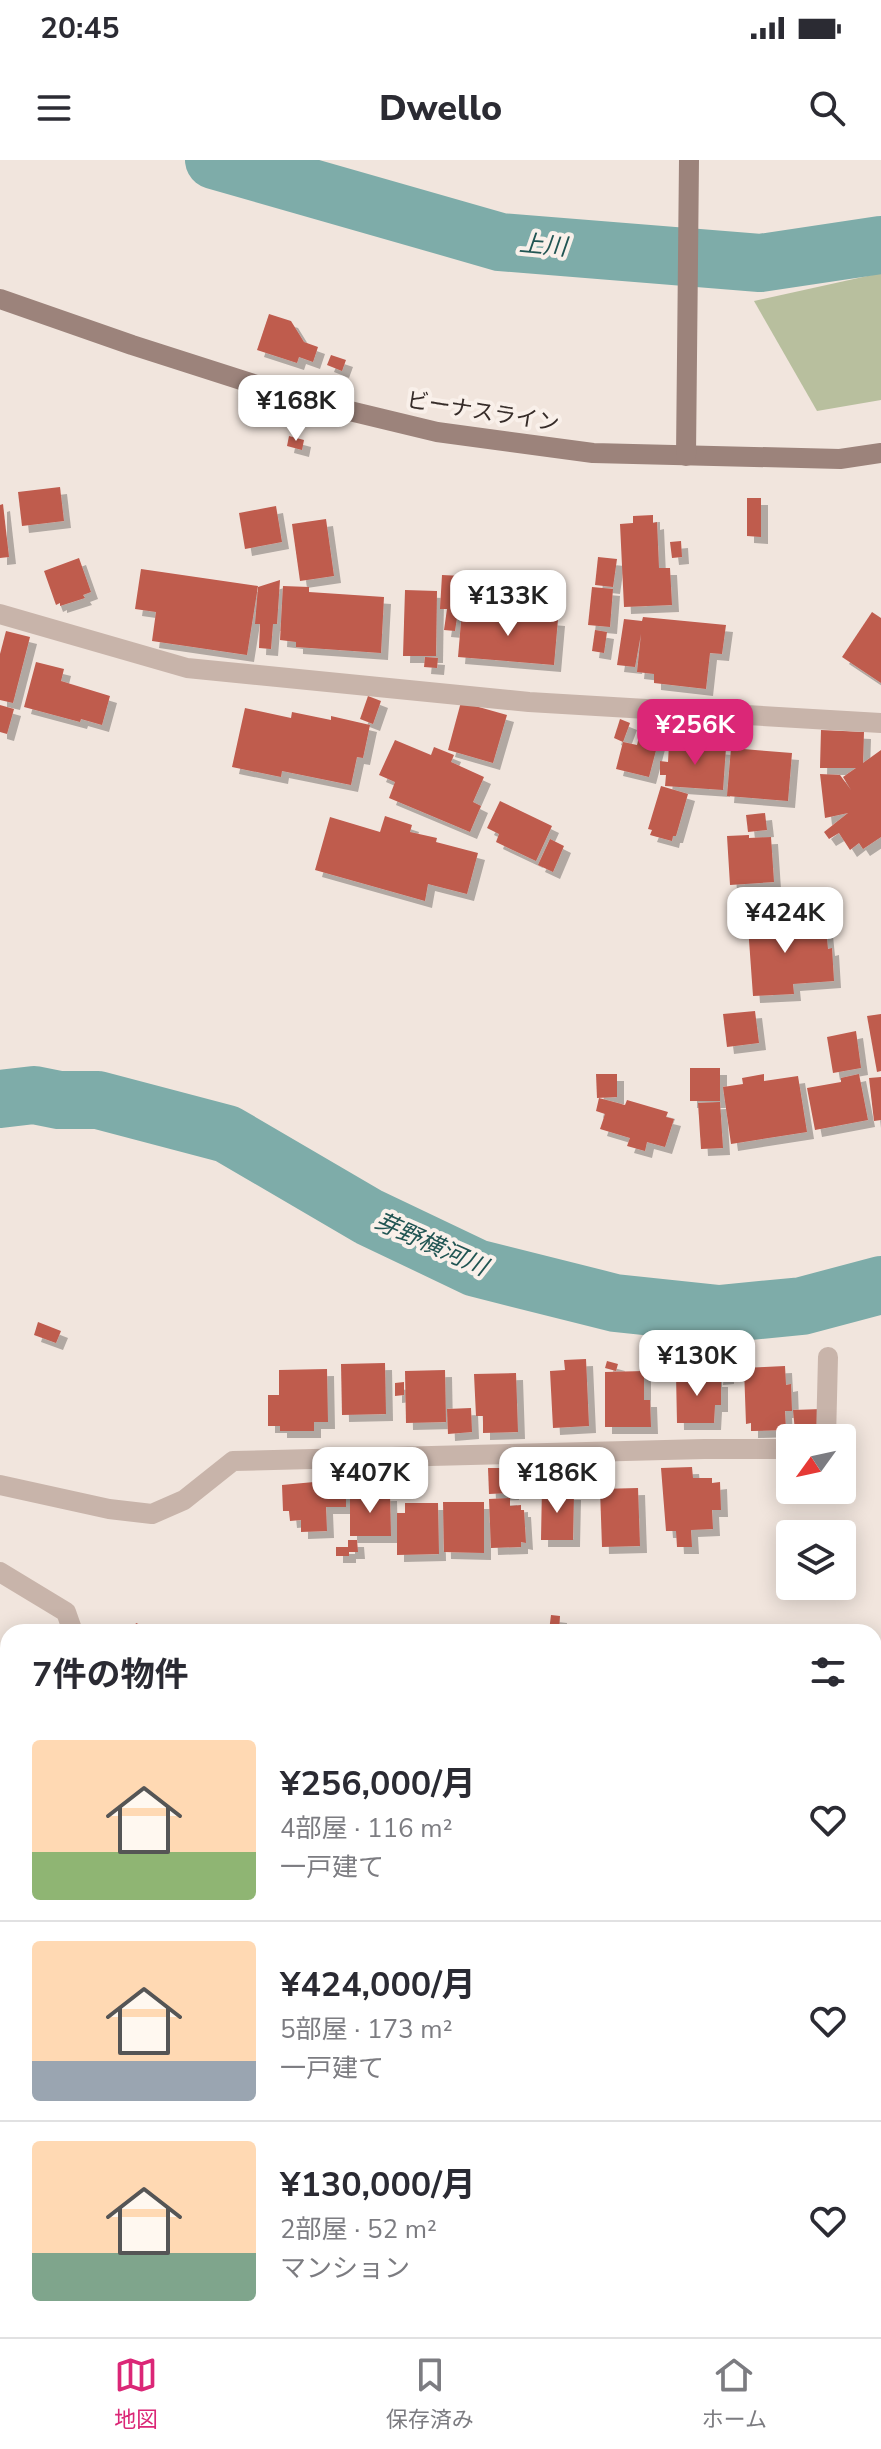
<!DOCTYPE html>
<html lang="ja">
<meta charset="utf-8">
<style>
:root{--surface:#fff;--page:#f2f2f3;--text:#2b2b33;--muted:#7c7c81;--line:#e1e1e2;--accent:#db2777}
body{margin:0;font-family:"Nunito Sans","Noto Sans JP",sans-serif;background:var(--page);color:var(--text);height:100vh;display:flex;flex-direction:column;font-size:30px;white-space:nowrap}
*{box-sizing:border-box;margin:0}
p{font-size:26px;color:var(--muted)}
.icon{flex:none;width:44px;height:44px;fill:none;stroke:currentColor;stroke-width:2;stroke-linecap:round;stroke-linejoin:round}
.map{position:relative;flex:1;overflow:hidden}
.sheet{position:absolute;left:0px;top:1464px;width:882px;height:714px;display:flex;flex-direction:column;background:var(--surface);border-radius:24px 24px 0 0;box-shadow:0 4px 20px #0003}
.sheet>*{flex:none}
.needle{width:52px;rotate:237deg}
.tools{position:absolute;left:776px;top:1264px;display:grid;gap:16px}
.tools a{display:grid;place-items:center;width:80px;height:80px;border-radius:8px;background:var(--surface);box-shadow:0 4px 20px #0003;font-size:40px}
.price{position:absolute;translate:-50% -68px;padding:0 18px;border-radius:16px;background:#fff;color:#222;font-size:26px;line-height:52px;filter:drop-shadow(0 2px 4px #0008)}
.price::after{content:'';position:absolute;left:50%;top:48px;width:24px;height:18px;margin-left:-12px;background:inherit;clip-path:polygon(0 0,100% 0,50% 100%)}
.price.selected{background:var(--accent);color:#fff}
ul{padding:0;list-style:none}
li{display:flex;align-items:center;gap:24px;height:200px;padding:0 32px}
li+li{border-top:2px solid var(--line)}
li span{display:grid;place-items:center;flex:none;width:224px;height:160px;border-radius:8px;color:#555}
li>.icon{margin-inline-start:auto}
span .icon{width:96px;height:96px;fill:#fffc;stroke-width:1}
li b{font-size:34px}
h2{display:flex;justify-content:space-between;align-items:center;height:96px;padding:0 32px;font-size:34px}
.status{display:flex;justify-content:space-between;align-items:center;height:56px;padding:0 40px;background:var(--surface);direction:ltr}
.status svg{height:22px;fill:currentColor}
header{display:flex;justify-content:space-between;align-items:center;height:104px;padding:0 32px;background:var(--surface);font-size:36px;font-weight:800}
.dock{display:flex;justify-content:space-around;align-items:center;height:112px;border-top:2px solid var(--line);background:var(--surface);font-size:22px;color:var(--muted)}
.dock a{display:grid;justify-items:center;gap:4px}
.dock .selected{color:var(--accent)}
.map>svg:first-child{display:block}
</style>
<div class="status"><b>20:45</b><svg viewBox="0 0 49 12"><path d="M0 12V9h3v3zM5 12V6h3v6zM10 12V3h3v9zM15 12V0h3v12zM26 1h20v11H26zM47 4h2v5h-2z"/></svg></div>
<header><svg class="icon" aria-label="menu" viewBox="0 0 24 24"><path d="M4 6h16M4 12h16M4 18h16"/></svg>Dwello<svg class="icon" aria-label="search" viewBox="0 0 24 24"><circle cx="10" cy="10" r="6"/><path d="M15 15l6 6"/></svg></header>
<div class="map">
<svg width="881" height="2177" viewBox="0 0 881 2177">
<defs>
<filter id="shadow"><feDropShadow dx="7" dy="7" stdDeviation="0" flood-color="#0004"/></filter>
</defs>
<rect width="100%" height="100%" fill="#f1e5dd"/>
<g fill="#b8bf9e">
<path d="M881,113V240L817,251L754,141Z"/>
<path d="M0,1751L8,1755V2170H874V1997L881,1990V2177H0Z"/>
</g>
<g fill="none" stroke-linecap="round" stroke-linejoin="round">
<g stroke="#7eaca9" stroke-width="58">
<path d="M214,0L500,82L760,103L881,85"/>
<path d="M0,939L34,935L59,940H98L227,974L369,1057L476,1108L615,1143L719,1154L802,1146L881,1125"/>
</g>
</g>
<g fill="#bf5b4e" filter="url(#shadow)">
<path d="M269,154L291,161L304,182L318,187L313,202L299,197L297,203L257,190Z"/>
<path d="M331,195L346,200L342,211L327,205Z"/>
<path d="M289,276L304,280L302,290L287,286Z"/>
<path d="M60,327L64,361L22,366L18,332Z"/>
<path d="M747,338H761V377L747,376Z"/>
<path d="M3,344L9,397L0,398V345Z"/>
<path d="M276,346L282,382L245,389L239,353Z"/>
<path d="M653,355V363L657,362L659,408H670L672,445L624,447L620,364L633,363V356Z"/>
<path d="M326,359L334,416L300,421L292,364Z"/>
<path d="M681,381L682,397L672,398L670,382Z"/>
<path d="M598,397L617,399L613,427L595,425Z"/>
<path d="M79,398L91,432L83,435L85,438L60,446V443L56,445L44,411Z"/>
<path d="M141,409L258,426L247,495L152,481L156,452L135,449Z"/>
<path d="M442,415L483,417L482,451L456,450L458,451L455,471L444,470L447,449H440Z"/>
<path d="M280,420L277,464H273L271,489L259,488L260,464H255L258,427Z"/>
<path d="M283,426L309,427V432L384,437L381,493L296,487V482L280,480Z"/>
<path d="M592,427L613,429L610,467L588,465Z"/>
<path d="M405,430L437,431L436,496H403Z"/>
<path d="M462,451L558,459L554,505L458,497Z"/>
<path d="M872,452L881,458V523L842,497Z"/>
<path d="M643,457L726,465L722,494L710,493L706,529L654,523V514L637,512L641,474L635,507L617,505L624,459L642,461Z"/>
<path d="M595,470L607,472L604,493L592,491Z"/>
<path d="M6,471L30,477L13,543L0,540V494Z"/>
<path d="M425,497L438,498L437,508L424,507Z"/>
<path d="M36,502L64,509L61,521L110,536L102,565L81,559L80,562L24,547Z"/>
<path d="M368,536L381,541L373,564L360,559Z"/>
<path d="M461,542L507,555L493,603L448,590Z"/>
<path d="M0,545L14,549L7,574L0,572Z"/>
<path d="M245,548L291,558L292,552L331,560V556L370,565L363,598L357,597L351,625L282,611L281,617L232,607Z"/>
<path d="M644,556L664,560L649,617L616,609L623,582L637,585Z"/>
<path d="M666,557L679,558L676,579L663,578Z"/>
<path d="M620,559L630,563L623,582L614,578Z"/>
<path d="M687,559H702L700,582L685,581Z"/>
<path d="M821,570L864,572L863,603L881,590V677L863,689L859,683L850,690L839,673L829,679L824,672L848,653L825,658L820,614L840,615L851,630L843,617L856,608H820Z"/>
<path d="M395,580L431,595L434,587L454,595L451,602L484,617L473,642L481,646L470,672L389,638L395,622L379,615Z"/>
<path d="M669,584L726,588L723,630L665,626L666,615H660V601L668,602Z"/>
<path d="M731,588L792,593L788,641L727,636Z"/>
<path d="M661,626L688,634L676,676H673L672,681L650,675L652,670L648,669Z"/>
<path d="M500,641L552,666L536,701L496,682L499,674L487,668Z"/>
<path d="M765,653L767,670L748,672L746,655Z"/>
<path d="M385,656L412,665L410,672L437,678L436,682L478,693L467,734L428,724L425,741L315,710L330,657L380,672Z"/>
<path d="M749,675V678L771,677L774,722L730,725L727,676Z"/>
<path d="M550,679L564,686L553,712L538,705Z"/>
<path d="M764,737L767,773L826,769L828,789L832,788L834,821L793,824L794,834L753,836L746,738Z"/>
<path d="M755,851L759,883L727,887L723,854Z"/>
<path d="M881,854V911L877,912L867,856Z"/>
<path d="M856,871L861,908L833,913L827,877Z"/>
<rect x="690" y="908" width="30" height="33"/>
<path d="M596,914H617V937L597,938Z"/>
<path d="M764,914V921L798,916L807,972L731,984L723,927L743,924L742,918Z"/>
<path d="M859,914L868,960L815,970L807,928L841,922V918Z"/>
<path d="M881,917V960L874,961L869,918Z"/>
<path d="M599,938L625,945L627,940L668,952L666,957L674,959L665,987L647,982L645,991L627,986L630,978L600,969L605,954L596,951Z"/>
<path d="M720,942L723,988L701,989L698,943Z"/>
<path d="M38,1162L61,1171L56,1183L34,1175Z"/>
<path d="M586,1199L589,1266L553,1268L550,1211L565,1210L564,1200Z"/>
<path d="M607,1201L618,1204L616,1211L605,1208Z"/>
<path d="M385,1203L386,1254L342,1255L341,1204Z"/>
<path d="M717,1206H727V1217L716,1218Z"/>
<path d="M785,1206L786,1225L791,1224L792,1251H785L786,1270L751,1271V1263L746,1264L744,1208Z"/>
<path d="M327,1209L328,1262H314V1271H280V1266H268V1235H279V1210Z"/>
<path d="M445,1210L446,1262L406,1263L405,1211Z"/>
<path d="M644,1211V1240H650L651,1267H605V1212Z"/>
<path d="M516,1213L518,1272L483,1273V1256H476L474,1214Z"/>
<path d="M715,1213V1220H721V1245H715L714,1263H677L676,1214Z"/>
<path d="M404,1222V1235L395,1236V1223Z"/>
<path d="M471,1248L472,1272L448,1274L447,1249Z"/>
<path d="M822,1249L823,1269L795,1271L793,1250Z"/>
<path d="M692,1307L693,1318H712V1323L720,1322L721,1350H712L713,1369L691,1370L692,1387H677L676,1371H666L661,1308Z"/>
<path d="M488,1308H512V1333L489,1334Z"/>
<path d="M346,1319V1347H326L327,1371L301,1372V1360L290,1361L289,1351H283L282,1325Z"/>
<path d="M542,1326H551V1333H574L573,1380H541Z"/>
<path d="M638,1328L640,1386L602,1387L600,1329Z"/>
<path d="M390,1334L391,1376H350V1335Z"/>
<path d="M510,1338V1346L521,1345V1350H524L526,1383L521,1382V1387L491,1388L489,1339Z"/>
<path d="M443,1342H484V1393L444,1392Z"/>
<path d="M405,1343H438L439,1394L397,1395V1353H405Z"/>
<path d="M348,1380H357L358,1392H349V1396H336V1387H348Z"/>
<path d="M551,1455L560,1456L559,1472L549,1471Z"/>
<path d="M136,1463L157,1472H132Z"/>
<path d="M581,1464L614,1468V1472H580Z"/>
<path d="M531,1466H547L546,1472H531Z"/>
<path d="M796,1466L822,1469V1472H795Z"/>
<path d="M874,1628L881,1629V1689L874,1688Z"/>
<path d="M874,1706L881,1707L879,1743L881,1761L874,1760Z"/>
<path d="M874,1835L881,1836V1861L874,1860Z"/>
</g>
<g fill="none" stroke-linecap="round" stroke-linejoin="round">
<g stroke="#c8b4aa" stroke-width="20">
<path d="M0,454L187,508L529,542L881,563"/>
<path d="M826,1278L828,1197"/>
<path d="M0,1325L109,1349L152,1354L184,1340L233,1301L704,1289H790"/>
<path d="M0,1412L66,1452L73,1472"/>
<path d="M874,1590L881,1591"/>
<path d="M874,1796L881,1797"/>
<path d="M874,1927L878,1922L881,1909"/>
</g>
<g stroke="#9c837b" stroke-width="20">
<path d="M0,139L132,185L300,239L437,272L593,293L840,299L881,293"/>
<path d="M686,296L689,0"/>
</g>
</g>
<g text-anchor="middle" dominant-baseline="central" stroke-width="8" stroke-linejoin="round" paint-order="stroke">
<g font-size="22" fill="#362c29" stroke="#f9f0ea">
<text transform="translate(483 252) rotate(9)">ビーナスライン</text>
</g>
<g font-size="24" font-style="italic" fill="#215553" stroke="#f9f0ea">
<text transform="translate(543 85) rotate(5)">上川</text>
<text transform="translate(431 1084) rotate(24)">芽野横河川</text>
</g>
</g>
</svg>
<div class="tools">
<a><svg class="needle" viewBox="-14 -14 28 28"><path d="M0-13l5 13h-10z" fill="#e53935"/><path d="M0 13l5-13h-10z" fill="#7c7c81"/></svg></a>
<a><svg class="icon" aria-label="layers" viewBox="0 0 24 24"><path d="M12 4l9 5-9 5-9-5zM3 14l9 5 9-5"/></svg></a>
</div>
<b class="price" style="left:296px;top:283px">¥168K</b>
<b class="price" style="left:508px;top:478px">¥133K</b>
<b class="price selected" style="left:695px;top:607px">¥256K</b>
<b class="price" style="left:785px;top:795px">¥424K</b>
<b class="price" style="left:697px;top:1238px">¥130K</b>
<b class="price" style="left:370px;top:1355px">¥407K</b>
<b class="price" style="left:557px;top:1355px">¥186K</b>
<section class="sheet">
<h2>7件の物件<svg class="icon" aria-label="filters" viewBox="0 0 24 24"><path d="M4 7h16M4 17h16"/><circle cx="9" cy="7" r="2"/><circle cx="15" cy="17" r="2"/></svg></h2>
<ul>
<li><span style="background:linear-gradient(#ffd9b3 70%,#8fb573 0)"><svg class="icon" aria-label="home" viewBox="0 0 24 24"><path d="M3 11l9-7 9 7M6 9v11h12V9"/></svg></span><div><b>¥256,000/月</b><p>4部屋 · 116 m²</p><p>一戸建て</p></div><svg class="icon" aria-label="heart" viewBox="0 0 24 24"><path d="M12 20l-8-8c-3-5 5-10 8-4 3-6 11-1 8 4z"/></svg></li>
<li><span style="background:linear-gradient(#ffd9b3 75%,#9aa5b1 0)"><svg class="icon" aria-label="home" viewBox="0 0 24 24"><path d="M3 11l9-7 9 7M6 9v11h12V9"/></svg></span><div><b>¥424,000/月</b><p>5部屋 · 173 m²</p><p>一戸建て</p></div><svg class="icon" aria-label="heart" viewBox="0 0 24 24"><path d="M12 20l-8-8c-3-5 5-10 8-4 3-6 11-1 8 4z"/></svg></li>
<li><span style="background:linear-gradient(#ffd9b3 70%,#7fa58c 0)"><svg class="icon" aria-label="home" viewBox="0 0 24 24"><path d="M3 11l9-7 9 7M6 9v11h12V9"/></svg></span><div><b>¥130,000/月</b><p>2部屋 · 52 m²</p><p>マンション</p></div><svg class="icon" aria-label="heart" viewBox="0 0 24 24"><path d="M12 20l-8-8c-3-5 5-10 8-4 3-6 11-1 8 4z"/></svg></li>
</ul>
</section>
</div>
<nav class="dock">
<a class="selected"><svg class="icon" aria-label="map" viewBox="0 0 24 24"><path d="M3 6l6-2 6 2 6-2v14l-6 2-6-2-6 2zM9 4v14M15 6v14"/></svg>地図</a>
<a><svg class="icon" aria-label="saved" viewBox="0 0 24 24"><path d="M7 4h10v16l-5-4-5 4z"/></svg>保存済み</a>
<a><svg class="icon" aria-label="home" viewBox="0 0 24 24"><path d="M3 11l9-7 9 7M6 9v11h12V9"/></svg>ホーム</a>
</nav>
